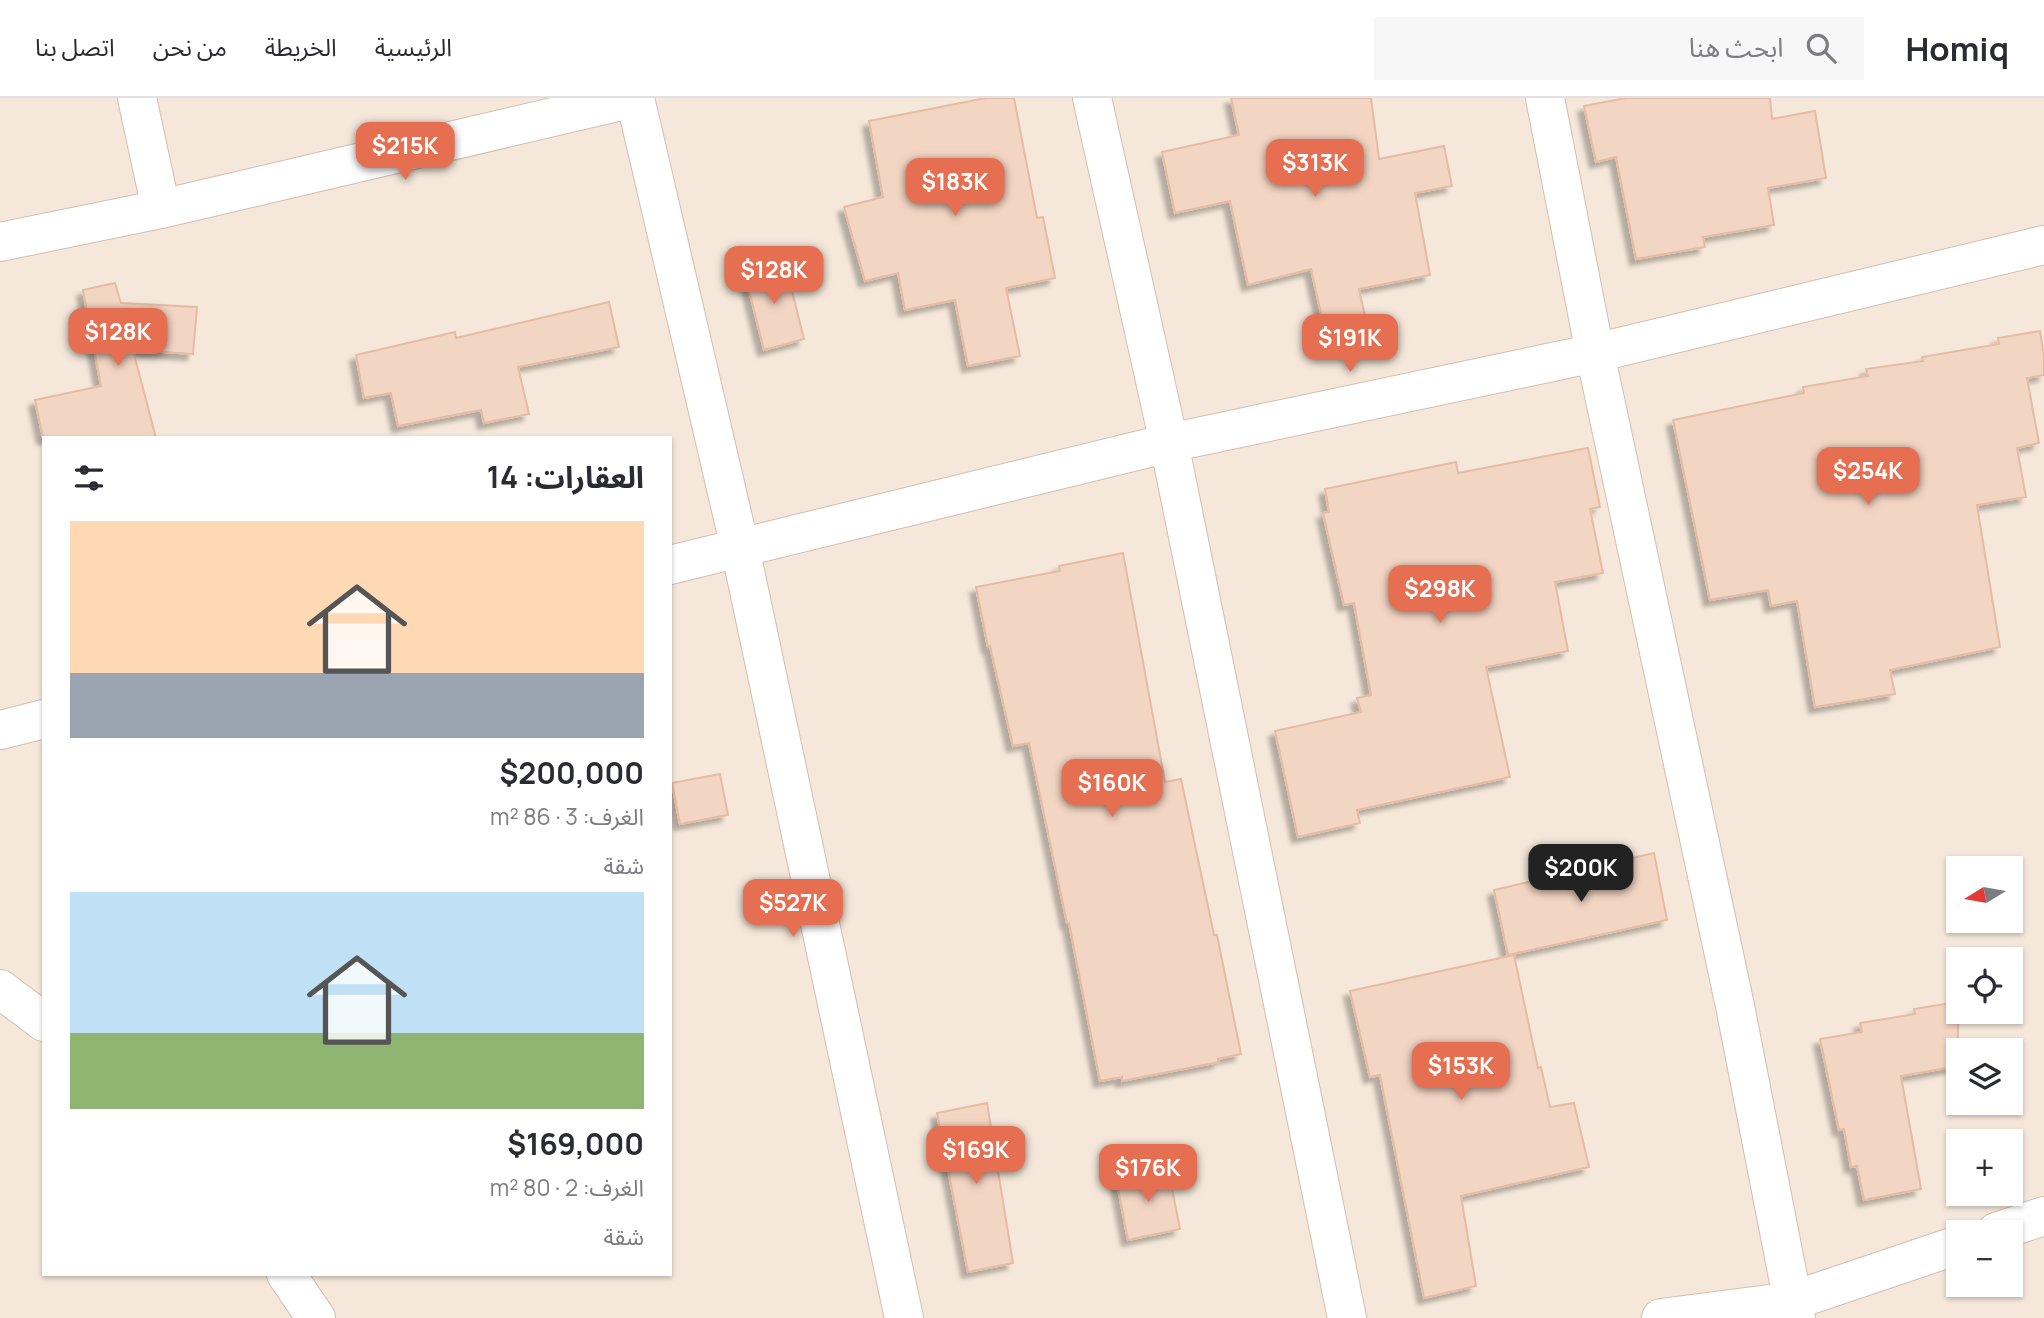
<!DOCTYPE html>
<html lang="ar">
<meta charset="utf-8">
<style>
:root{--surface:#fff;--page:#f7f7f7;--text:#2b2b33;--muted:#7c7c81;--line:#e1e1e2;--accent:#e76f51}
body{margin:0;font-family:Manrope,"Noto Sans Arabic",sans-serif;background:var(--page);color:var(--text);direction:rtl;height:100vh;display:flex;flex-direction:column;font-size:26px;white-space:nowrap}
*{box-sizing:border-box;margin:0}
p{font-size:23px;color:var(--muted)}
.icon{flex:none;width:38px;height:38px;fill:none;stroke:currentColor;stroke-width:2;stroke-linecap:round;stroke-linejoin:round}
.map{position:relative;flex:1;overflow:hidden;direction:ltr}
.drawer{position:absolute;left:42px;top:338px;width:630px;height:840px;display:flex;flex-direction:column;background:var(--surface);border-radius:0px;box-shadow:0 2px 5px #0004;direction:rtl}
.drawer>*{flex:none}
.needle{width:46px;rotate:259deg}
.buttons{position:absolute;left:1946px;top:758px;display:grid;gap:14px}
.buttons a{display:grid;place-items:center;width:77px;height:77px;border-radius:0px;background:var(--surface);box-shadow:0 2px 5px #0004;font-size:35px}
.price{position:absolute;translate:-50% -60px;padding:0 16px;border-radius:14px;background:var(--accent);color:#fff;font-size:23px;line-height:46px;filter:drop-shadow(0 2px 4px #0008)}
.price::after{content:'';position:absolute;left:50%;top:42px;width:21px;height:16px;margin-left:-10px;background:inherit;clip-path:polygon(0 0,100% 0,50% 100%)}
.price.active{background:#222;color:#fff}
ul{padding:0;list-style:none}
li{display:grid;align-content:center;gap:14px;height:371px;padding:0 28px}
li span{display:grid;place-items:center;height:217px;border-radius:0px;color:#555}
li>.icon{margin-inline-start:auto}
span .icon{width:126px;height:126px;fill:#fffc;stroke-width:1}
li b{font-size:30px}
h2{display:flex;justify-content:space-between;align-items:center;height:84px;padding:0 28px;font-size:30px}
header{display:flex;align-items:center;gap:42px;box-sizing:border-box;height:98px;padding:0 35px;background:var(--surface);border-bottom:2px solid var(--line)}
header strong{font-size:33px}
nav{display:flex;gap:38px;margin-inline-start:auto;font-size:24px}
.search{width:490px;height:63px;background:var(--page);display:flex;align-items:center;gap:18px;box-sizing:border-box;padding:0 24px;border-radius:0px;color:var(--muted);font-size:26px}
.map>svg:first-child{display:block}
</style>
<header>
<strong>Homiq</strong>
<div class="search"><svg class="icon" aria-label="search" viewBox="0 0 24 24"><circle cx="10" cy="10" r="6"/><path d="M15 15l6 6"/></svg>ابحث هنا</div>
<nav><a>الرئيسية</a><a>الخريطة</a><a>من نحن</a><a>اتصل بنا</a></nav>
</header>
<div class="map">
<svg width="2044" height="1220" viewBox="0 0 2044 1220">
<defs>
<filter id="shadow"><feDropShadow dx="-6" dy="6" stdDeviation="2" flood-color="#0004"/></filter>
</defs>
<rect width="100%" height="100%" fill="#fdf6ec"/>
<path fill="#f5e8da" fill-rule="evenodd" d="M0,0H2044V1220H0ZM44,340H670V1176H44ZM1958,770H2011V822H1958ZM1958,861H2011V914H1958ZM1958,952H2011V1004H1958ZM1958,1043H2011V1096H1958ZM1958,1134H2011V1186H1958Z"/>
<g fill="#f3d5c3" stroke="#e6bba3" stroke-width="2" filter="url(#shadow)">
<path d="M986,0H1014L1037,120L1043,119L1055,180L1006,190L1020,258L968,268L955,202L905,212L898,175L865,183L844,109L883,99L869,23Z"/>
<path d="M1231,0H1371L1379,61L1444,48L1452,88L1415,95L1430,177L1359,191L1369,236L1328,246L1311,171L1248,187L1230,103L1175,115L1162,54L1239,37Z"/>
<path d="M1626,0H1770L1772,21L1815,13L1826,80L1768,90L1774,127L1703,139L1705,149L1636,161L1616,59L1596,64L1584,8Z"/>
<path d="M785,165L804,241L764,252L745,176Z"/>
<path d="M115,185L121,205L197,209L193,256L133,252L156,340H43L35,302L101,288L83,192Z"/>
<path d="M609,204L619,249L518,269L529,316L484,325L481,312L398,328L391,295L364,300L356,257L455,234L456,240Z"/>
<path d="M2040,233L2044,258V277L2027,280L2039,345L2017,350L2026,399L1977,407L2000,549L1890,572L1895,596L1815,609L1797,503L1771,508L1768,492L1710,502L1673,322L1804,295L1803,289L1868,278L1866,271L1923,263L1922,259L1999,246L1998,240Z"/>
<path d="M1588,350L1600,409L1590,411L1603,475L1555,484L1568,553L1486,569L1510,679L1357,712L1360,725L1298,739L1275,633L1361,614L1357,600L1371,597L1354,505L1344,507L1323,415L1329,414L1325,391L1456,364L1458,375Z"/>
<path d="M1123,455L1165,684L1181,681L1214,837H1217L1241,956L1218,961L1219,964L1122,983V979L1100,983L1069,825H1067L1029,645L1013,648L990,548L988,549L976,489L1060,473L1059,468Z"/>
<path d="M720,676L728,717L680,726L672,685Z"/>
<path d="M1654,755L1667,822L1508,857L1494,792Z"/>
<path d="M1514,857L1538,970L1541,969L1550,1009L1574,1005L1589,1069L1461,1098L1476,1188L1424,1200L1380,977L1370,979L1350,893Z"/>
<path d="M1958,904V968L1901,978L1921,1091L1864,1102L1857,1068L1851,1069L1844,1031L1839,1032L1820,941L1862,934L1860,925L1915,916L1914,911Z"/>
<path d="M987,1005L1013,1165L968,1174L937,1015Z"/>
<path d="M1168,1070L1180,1131L1128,1142L1116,1080Z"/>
</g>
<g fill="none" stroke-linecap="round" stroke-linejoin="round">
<defs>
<g id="minor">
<path d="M137,0L161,111"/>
<path d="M635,0L740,450L904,1220"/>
<path d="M1092,0L1169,345L1347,1220"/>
<path d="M1545,0L1595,255L1735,908L1796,1220"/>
<path d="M0,144L161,111L634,0"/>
<path d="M670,467L1169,345L1595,255L2044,147"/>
<path d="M0,632L44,621"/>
<path d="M0,891L44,924"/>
<path d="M1996,1134L2044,1118"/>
<path d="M286,1176L316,1220"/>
<path d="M1661,1220L1792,1203L1958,1147"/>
</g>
</defs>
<use href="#minor" stroke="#d1beb0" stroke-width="40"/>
<use href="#minor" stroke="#fff" stroke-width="38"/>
</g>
</svg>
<div class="buttons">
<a><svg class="needle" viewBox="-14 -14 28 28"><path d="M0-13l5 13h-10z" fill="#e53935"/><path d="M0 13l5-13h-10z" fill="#7c7c81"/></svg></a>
<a><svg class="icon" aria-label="locate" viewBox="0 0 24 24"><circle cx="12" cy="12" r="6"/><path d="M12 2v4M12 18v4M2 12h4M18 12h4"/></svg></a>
<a><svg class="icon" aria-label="layers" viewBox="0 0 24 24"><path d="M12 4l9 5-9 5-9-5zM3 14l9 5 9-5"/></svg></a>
<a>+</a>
<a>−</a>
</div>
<b class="price" style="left:405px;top:84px">$215K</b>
<b class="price" style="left:1315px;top:101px">$313K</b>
<b class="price" style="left:955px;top:120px">$183K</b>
<b class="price" style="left:774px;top:208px">$128K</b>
<b class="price" style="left:118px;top:270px">$128K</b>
<b class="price" style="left:1350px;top:276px">$191K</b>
<b class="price" style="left:1868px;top:409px">$254K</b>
<b class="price" style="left:1440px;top:527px">$298K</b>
<b class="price" style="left:1112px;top:721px">$160K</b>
<b class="price active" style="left:1581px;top:806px">$200K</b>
<b class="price" style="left:793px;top:841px">$527K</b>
<b class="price" style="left:1461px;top:1004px">$153K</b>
<b class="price" style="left:976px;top:1088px">$169K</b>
<b class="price" style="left:1148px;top:1106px">$176K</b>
<section class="drawer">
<h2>العقارات: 14<svg class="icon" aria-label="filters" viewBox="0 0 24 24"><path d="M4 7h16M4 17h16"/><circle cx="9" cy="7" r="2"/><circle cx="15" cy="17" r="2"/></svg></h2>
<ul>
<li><span style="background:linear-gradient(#ffd9b3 70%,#9aa5b1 0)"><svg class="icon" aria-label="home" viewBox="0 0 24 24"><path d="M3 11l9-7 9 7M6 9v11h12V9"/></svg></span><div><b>$200,000</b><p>الغرف: 3 · 86 m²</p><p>شقة</p></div></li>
<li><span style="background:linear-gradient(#bfe0f5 65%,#8fb573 0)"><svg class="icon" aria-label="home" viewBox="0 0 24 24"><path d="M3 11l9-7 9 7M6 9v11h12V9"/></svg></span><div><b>$169,000</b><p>الغرف: 2 · 80 m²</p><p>شقة</p></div></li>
</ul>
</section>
</div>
